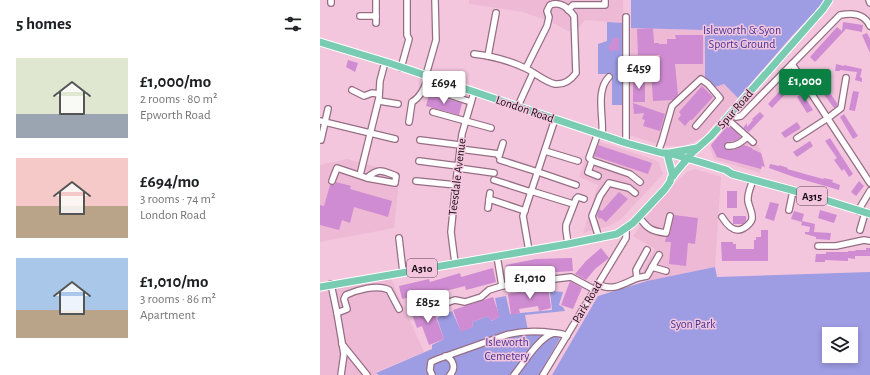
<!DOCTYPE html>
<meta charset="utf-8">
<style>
:root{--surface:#fff;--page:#f6f6f6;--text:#202124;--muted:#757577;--accent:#0b8043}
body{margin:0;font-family:"Alegreya Sans",sans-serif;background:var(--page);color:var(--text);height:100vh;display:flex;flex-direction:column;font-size:15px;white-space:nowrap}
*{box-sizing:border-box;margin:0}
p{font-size:13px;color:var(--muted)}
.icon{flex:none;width:22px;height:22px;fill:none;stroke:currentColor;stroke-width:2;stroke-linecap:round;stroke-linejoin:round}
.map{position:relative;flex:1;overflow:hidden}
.details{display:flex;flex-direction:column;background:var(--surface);width:320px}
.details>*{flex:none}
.fabs{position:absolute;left:502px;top:327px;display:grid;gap:8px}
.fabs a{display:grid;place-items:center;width:36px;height:36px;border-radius:0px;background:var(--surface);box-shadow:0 2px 6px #0003;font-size:20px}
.price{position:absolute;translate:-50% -34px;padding:0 9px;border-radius:4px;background:#fff;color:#222;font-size:13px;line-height:26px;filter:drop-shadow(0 1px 2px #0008)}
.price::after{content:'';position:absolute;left:50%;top:24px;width:12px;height:9px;margin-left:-6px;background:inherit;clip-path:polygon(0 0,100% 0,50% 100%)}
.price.selected{background:var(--accent);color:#fff}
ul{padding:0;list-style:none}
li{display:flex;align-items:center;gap:12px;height:100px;padding:0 16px}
li span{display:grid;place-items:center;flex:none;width:112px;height:80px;border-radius:0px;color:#555}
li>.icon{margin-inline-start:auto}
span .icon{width:48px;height:48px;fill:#fffc;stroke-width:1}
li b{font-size:17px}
h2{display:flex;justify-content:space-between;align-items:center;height:48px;padding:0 16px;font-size:17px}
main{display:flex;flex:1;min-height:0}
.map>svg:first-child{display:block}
</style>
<main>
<section class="details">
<h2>5 homes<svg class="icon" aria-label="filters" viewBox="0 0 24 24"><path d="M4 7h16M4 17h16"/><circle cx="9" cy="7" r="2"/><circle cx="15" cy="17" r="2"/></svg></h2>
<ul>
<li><span style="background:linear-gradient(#dfe7d0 70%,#9aa5b1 0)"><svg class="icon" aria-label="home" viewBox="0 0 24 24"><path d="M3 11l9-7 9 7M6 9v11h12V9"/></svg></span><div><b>£1,000/mo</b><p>2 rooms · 80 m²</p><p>Epworth Road</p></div></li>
<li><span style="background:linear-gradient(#f6c9c9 60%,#b9a48a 0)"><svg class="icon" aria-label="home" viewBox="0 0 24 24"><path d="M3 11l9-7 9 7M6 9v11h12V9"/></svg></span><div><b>£694/mo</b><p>3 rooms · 74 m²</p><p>London Road</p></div></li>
<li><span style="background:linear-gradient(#a9c7e8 65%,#b9a48a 0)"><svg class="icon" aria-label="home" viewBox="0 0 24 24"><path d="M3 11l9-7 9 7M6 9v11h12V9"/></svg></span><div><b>£1,010/mo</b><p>3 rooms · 86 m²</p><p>Apartment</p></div></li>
</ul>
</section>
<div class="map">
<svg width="550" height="375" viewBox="0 0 550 375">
<rect width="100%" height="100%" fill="#f3c6de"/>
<g fill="#edb9d5">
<path d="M149,0H303L304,23L265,20L255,32L248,31L229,21L203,12L149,4Z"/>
<path d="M311,28L385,30V78L403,84L418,98L382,138L364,146H344L309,135Z"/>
<path d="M412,121L434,140L440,149L443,161L440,173L394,159L390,147L391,145Z"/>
<path d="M272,139L338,161L343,174L300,220L289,226L263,233L278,185L259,177Z"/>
<path d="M27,159L80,173L74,228L0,242V165Z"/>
<path d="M375,169L401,177L395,267L327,281L323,269L335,249L313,236L333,209L356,182L367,172Z"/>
<path d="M71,279L104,352L56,372L58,375H0V293L16,288Z"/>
</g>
<g fill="#9e9ce3" fill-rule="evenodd">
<path d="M311,0H506L471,37L418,98L404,84L395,87L385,78V30L311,28Z"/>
<path d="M287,22L304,23V105H292V74H278V44L287,41Z"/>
<path d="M395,267L397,277L550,272V375H232L278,296L327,281ZM509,334H531V356H509Z"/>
<path d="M230,291L243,292L239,305L243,307L245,311L205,315L208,331H244L219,375H59L56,373L112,349V345L124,339L117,318L132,311L141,331L153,327L152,322L169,316L171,321L179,317L175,298L186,296L190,314L232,310Z"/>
</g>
<g fill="#cf8cd2">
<path d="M523,22L543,25L542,32L526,29L495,62L490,57L517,27L522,31Z"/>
<path d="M333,28L334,43H339V44H347V39H356L355,35H383V64H355L358,95L353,100L333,101L331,71L340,70V55H318L317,29Z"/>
<path d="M547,33L550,39V53L542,35Z"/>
<path d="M292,38H299V50L289,51V44H292Z"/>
<path d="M28,60L38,63L35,72L26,67Z"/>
<path d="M516,64L524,66V65L542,69L540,77L542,78V82L535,80L537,72L520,70V71H515Z"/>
<path d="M313,75H320V83H325V102H313Z"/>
<path d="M468,82H477V89H470L452,108L448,104Z"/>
<path d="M382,86L393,97L372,120H370L365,126L358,119L361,115L359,112Z"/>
<path d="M505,86L517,103V106L514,108L500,89Z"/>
<path d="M533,91L539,92L535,111L529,110Z"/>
<path d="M482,93L493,110L487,113L477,97Z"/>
<path d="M109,95L142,103L139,115L106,106Z"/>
<path d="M313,103L345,114L340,131L323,126L325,120L322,119L324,113L314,114Z"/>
<path d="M440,112L444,116L429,132L423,128L427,123V127L433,120L432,119Z"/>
<path d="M524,114L538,136L533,139L520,117Z"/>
<path d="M477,122L481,128L465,138L461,133Z"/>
<path d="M408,125L421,137L415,141L406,142L404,145V148L408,150H414L424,145L432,148V149L441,153L445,167L442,166L441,169L397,157L391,145Z"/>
<path d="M510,138L533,174L529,177L524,169L522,171L514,160L517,158L505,141Z"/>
<path d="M490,141L493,146L477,157L473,152Z"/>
<path d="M278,145L332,163L328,174L274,156Z"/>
<path d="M450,164L459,166V165L468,168L467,169L503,179L504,178L513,180L512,182L520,185L519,190L474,177L449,168Z"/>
<path d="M539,181L544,186L536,196L531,192Z"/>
<path d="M16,182L31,186L30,189L72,201L68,217L34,207L30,223L22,220L19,230L0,225V205L4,206L10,185H15Z"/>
<rect x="407" y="191" width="10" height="17"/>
<path d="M299,192L308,199L286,222L281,218L280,219L277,216L279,209L282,211Z"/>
<path d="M450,202L459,204L454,221L445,218Z"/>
<path d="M500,210L517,215L514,223L498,218Z"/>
<path d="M474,211L484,214L482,221L495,224L494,232L511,233L510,240L496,239V237L485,234V232H489L490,227L481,225L482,222L471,219Z"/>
<path d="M354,215L378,218L375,244L368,243L366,266L349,264L351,242H345L346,237L350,234Z"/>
<path d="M413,216H426V221L423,224H413Z"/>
<path d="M441,230H448V261H402L401,242H413V244H416V249H434V240H436V237H441Z"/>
<path d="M281,248L289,258L275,269L266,280L255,274L266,261Z"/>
<path d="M546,248H550V256H535V259L528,258V261L505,260V262H495L496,254H506V252H528V251H535L536,250H546Z"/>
<path d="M252,258L253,271L222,273L187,279L186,265L216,259Z"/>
<path d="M173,268L176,282L146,290L145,286L114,294L113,292L82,299L79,286L109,279L110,282L140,273L141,277Z"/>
<path d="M250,281L262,288L253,309L241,305Z"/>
<path d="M228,287L231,308L219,311L218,306L199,309L200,313L191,315L188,294Z"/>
<path d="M173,297L180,317L170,321L169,316L152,322L153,327L141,332L133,310Z"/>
<path d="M111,304L124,339L109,345L102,326L97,328L91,311Z"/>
</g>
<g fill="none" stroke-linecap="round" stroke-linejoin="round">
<defs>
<g id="minor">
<path d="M549,0L550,3"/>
<path d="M11,3V0"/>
<path d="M248,10L253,5H285V0"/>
<path d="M40,16H56V0"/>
<path d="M56,16V23"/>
<path d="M306,17V143"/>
<path d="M154,54C172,56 188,60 205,68C214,72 225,82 235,84C245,85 251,80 256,73L254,16C248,8 241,1 230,5L227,11L229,17L227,26L206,68"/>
<path d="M168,56L176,13"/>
<path d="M472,64L550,183"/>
<path d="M81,68L89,39L87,35V0"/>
<path d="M106,75L116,40L115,0"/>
<path d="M116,79L114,90L151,102"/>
<path d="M32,90L44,96L52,93L59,94"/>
<path d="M59,101L78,104"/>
<path d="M198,106L213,73"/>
<path d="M113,112L171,128"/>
<path d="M411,113L416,117L421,116L520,15C532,13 544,13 550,26"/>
<path d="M406,118L433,142"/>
<path d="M0,121L75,139"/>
<path d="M89,122L92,102C101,97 105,86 109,77"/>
<path d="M278,133L269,158L272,161L310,174L320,182"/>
<path d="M282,134C284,117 275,91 289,77"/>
<path d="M477,138L508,118L521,108L526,78"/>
<path d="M1,140L8,109"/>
<path d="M100,140L140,145"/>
<path d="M408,146C416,147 422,142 427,137"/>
<path d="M140,149L179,154"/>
<path d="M225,151L258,161"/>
<path d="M338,152L342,141L352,106L381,79L388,84L400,98L376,126"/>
<path d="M179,156L183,143"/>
<path d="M180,160L218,172"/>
<path d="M99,161L138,166"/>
<path d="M272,161L268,172L278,176"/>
<path d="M138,168L174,173"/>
<path d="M218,172L256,185"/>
<path d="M40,175L59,98L60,81L65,62"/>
<path d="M174,180L211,192"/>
<path d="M12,181L17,168L47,178C59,167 63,171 76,176L75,183L47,178"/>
<path d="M96,181L136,185"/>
<path d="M211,191L250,203"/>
<path d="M169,199L205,211"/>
<path d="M168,208L170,193"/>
<path d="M469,210L473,191"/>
<path d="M538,211L550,191"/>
<path d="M319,217C328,229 331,231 346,233L350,216"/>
<path d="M402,217C407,225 414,234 424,228C427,226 431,223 432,219C433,213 429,207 428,201C427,194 431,186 433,180"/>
<path d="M540,230L545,213"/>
<path d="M79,238L83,272"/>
<path d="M279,238L272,216L280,196L289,183L309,188L315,193"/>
<path d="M248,244L246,230V225L256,199L258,197L264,199"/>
<path d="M498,246H516L544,240L550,241"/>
<path d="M209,251L203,216L235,119"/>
<path d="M177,256L182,286"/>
<path d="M135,263L131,232L136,182L142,134L154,92"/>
<path d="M332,267L339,255"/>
<path d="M317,278L327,276L332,267L346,271"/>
<path d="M226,280L251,277L275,290"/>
<path d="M11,284L17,313L24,354L21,375"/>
<path d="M278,284C292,292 303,284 317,278L316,270L327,250"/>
<path d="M93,303L113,298L123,304L135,300L145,302L161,297L169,290L182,286L220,281"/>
<path d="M17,313L27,309L24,299L26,295C37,290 57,284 69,290L79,309"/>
<path d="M22,344L47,375"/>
<path d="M125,356C134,359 136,369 130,375"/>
<path d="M112,375L110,370L111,362L118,359L186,335C201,331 219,331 234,333"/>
<path d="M194,375C203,364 220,336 234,333C239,333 243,334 247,336"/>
<path d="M223,375L306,238V229"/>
</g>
<g id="major">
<path d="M0,42L69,63L306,143L342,153H348L380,162L406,170L412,174L486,194L550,214"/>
<path d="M350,153L377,148"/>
<path d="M348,157L353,176"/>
<path d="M0,287L248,244L297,234L313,223L345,189L350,182L351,178L372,153L391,136L503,9L509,0"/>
</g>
</defs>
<use href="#minor" stroke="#966e84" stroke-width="8"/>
<use href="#major" stroke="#fff" stroke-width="9"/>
<use href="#minor" stroke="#fff" stroke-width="5.5"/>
<use href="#major" stroke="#79ccb1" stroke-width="7"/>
</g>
<g text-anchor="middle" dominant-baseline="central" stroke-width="3" stroke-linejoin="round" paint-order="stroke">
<g fill="#f3c6de" stroke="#5b4351" stroke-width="1">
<rect x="477" y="187" width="30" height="18" rx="3"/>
<rect x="87" y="259" width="30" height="18" rx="3"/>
</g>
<g font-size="11" font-weight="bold" fill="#1a0b14">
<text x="492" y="196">A315</text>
<text x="102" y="268">A310</text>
</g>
<g font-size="12" fill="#443495" stroke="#f3c6de">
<text x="422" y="30">Isleworth &amp; Syon<tspan x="422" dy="14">Sports Ground</tspan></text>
<text x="373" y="324">Syon Park</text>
<text x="187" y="342">Isleworth<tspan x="187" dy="14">Cemetery</tspan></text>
</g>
<g font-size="12" fill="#1a0b14" stroke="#f3c6de">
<text transform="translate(205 109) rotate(19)">London Road</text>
<text transform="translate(415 109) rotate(-49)">Spur Road</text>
<text transform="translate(137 177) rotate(-83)">Teesdale Avenue</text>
<text transform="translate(267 302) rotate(-59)">Park Road</text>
</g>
</g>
</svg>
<div class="fabs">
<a><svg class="icon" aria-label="layers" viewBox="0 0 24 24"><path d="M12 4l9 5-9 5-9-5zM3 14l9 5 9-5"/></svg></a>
</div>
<b class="price" style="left:319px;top:90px">£459</b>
<b class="price selected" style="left:485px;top:103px">£1,000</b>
<b class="price" style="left:124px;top:105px">£694</b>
<b class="price" style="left:210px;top:300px">£1,010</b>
<b class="price" style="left:108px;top:324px">£852</b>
</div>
</main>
